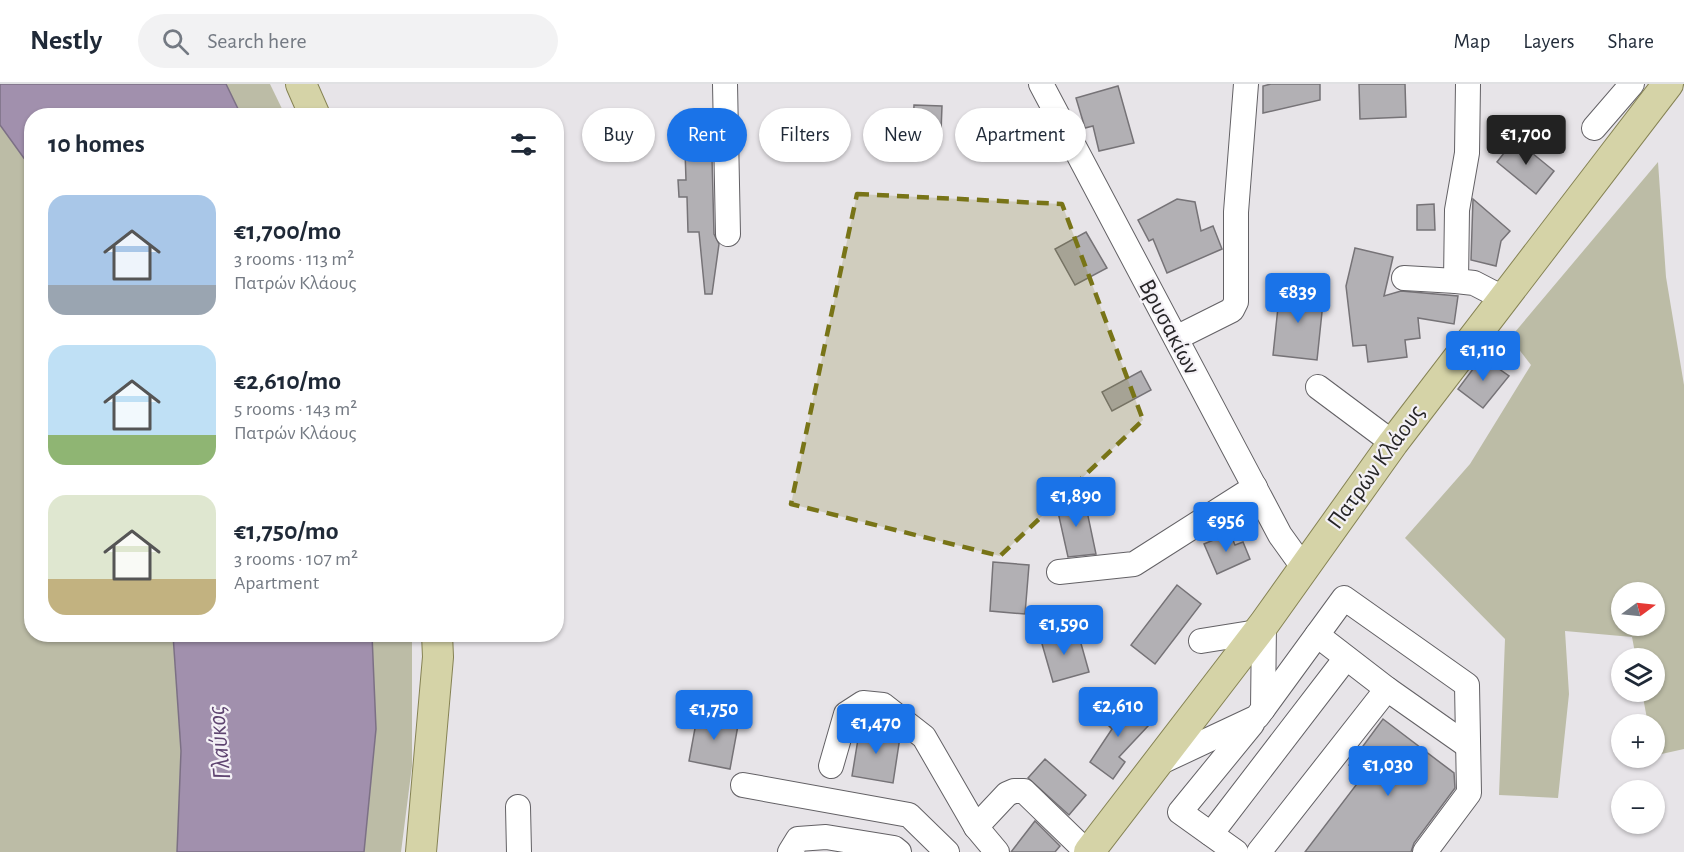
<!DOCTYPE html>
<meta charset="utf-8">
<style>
:root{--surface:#fff;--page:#f2f2f3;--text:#1f2937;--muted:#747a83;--line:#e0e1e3;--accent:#1a73e8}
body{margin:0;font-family:"Alegreya Sans",sans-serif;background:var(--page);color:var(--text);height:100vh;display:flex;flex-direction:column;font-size:22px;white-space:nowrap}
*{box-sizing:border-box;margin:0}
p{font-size:20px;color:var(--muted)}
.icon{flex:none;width:33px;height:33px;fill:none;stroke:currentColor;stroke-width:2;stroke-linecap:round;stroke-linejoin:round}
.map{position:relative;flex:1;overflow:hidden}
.drawer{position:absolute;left:24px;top:24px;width:540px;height:534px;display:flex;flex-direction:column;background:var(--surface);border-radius:24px;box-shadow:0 2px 4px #0004}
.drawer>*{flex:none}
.guide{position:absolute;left:582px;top:24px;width:570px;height:54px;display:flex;gap:12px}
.needle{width:39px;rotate:75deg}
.buttons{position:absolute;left:1611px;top:498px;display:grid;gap:12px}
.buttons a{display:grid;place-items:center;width:54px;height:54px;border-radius:50%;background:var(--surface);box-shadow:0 2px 4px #0004;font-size:30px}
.price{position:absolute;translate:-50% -51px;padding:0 14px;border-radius:6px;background:var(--accent);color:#fff;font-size:20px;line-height:39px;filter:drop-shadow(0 2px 3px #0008)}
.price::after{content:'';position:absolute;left:50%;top:36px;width:18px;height:14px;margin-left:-9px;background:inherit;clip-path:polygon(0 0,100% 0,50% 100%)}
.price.active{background:#222;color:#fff}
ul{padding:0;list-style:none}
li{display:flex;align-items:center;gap:18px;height:150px;padding:0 24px}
li span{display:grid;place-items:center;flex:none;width:168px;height:120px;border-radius:18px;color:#555}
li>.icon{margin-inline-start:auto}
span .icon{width:72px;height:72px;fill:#fffc;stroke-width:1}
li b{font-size:26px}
h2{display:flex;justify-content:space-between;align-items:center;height:72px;padding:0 24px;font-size:26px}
.pill{padding:0 21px;border-radius:27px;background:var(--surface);box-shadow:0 2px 4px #0004;font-size:21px;line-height:54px}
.pill.active{background:var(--accent);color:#fff}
header{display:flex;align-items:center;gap:36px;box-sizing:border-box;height:84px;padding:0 30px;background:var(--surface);border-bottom:2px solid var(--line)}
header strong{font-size:28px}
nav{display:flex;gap:33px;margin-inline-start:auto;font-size:21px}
.search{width:420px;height:54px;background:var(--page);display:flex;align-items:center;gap:15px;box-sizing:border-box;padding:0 21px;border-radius:33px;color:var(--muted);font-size:22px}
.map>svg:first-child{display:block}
</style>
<header>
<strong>Nestly</strong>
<div class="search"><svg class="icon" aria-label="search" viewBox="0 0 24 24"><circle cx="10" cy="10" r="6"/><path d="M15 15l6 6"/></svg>Search here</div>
<nav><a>Map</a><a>Layers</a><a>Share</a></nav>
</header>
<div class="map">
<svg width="1684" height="768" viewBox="0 0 1684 768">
<rect width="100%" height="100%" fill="#e7e4e8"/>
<g fill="#bcbca6" fill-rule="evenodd">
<path d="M226,0H270L285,31H241Z"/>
<path d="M0,41L31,84L32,550L173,551L181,667L177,768H0Z"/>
<path d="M1658,78L1666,193L1684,301V665L1657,671L1654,640H1648L1642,608H1654V574H1636L1632,553L1565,547L1569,610L1558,714L1499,711L1505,555L1405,454L1470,380L1531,281L1510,254ZM1654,508V542H1622V508Z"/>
<path d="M372,551H412V682L401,768H364L376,645Z"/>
</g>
<g fill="#a190ad" stroke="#7c7085" stroke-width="1.5">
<path d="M0,0H226L241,31L32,32L31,84L0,41Z"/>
<path d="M173,551H372L376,645L364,768H177L181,667Z"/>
</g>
<g fill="#b2b0b4" stroke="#767377" stroke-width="1.5">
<path d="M1271,0H1320V16L1263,29V2Z"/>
<path d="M1359,0H1405L1406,33L1360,35Z"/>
<path d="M1118,2L1134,59L1099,67L1093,42L1085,44L1076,14Z"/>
<path d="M914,21L942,22L941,48L913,47Z"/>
<path d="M711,36L714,150L719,160L712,210H705L699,148H688L687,113H679L678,96H686L684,37Z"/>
<path d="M1515,55L1554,87L1536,110L1497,78Z"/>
<path d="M1177,115L1195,118L1201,147L1213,142L1222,165L1167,189L1153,155L1149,157L1138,136Z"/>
<path d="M1473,115L1510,147L1501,157L1496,182L1471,176Z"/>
<path d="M1434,120L1435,146H1417V121Z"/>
<path d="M1086,148L1107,184L1075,201L1055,165Z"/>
<path d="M1355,164L1393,173L1384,212L1401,207L1458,212L1454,240L1418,234L1420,254L1405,256L1407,273L1368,278L1366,261L1353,262L1346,202Z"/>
<path d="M1280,204L1324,209L1317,276L1273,271Z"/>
<path d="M1482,273L1509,292L1483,324L1458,305Z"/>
<path d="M1141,287L1151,306L1112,327L1102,308Z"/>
<path d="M1084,413L1096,470L1068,473L1056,419Z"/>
<path d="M1230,449L1235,461L1243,458L1250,475L1217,490L1204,460Z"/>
<path d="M993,478L1029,481L1025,530L990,527Z"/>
<path d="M1177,501L1201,520L1155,580L1131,561Z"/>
<path d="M1068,545L1072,559L1080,556L1089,588L1053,598L1040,553Z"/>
<path d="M1122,615L1149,641L1119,673L1125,678L1113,695L1090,678L1112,645L1102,635Z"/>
<path d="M698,628L739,636L730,685L689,677Z"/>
<path d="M1383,635L1454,689L1455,704L1414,759L1411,768H1305L1363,692L1349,681Z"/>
<path d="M860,643L895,648L900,653L893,699L852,692Z"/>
<path d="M1045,675L1086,711L1069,731L1028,694Z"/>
<path d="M1035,737L1060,762L1055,768H1011Z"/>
</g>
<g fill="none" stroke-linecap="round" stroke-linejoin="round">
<defs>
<g id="minor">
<path d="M725,0L728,150"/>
<path d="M1041,0L1280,451L1303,483"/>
<path d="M1468,0L1467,69L1457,126L1456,197L1474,199L1503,214"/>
<path d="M1594,44L1632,0"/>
<path d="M1404,194L1456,197"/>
<path d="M1176,254L1232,226L1236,218V128L1246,0"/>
<path d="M1318,303L1393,359"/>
<path d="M1059,488L1134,480L1255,403"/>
<path d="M1317,551L1387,605"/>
<path d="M1201,557L1257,548"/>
<path d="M1263,625L1344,514L1467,601L1469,709L1425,768"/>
<path d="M1159,679L1257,633L1263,625L1264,540"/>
<path d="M831,682L846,630L863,619L883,621L924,653L976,743L997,768"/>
<path d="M743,701L909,731L947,768"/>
<path d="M518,723L519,768"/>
<path d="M976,743L1007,710L1014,707H1024L1087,768"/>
<path d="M1211,750L1346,574"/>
<path d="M790,768L798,755L826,753L894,764L899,768"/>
<path d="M1236,768L1180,728L1252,640"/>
<path d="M1259,768L1387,605L1468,662"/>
</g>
<g id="major">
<path d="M301,0L315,32"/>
<path d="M421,768L438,573L437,550"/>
<path d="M1089,768L1264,540L1393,359L1668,0"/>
</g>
</defs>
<use href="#minor" stroke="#636165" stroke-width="26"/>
<use href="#major" stroke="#868354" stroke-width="32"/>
<use href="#minor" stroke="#fff" stroke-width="24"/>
<use href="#major" stroke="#d5d3a7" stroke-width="30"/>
</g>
<path fill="#787417" fill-opacity="0.2" stroke="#787417" stroke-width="4.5" stroke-dasharray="12 8" stroke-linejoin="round" d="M857,110L1062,120L1143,336L1000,472L791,420Z"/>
<g text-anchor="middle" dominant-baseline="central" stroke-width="4.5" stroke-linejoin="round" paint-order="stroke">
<g font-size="24" fill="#262527" stroke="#f4f1f6">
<text transform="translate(1169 243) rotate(62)">Βρυσακίων</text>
<text transform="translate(1376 383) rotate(-54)">Πατρών Κλάους</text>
</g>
<g font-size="26" font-style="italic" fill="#5e4470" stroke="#f4f1f6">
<text transform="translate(219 659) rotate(-95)">Γλαύκος</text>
</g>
</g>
</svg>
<div class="buttons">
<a><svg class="needle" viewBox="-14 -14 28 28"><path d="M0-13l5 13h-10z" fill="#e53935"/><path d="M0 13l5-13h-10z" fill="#747a83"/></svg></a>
<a><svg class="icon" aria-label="layers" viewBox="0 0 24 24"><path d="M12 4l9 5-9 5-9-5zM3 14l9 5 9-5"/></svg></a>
<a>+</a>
<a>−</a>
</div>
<b class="price active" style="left:1526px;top:82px">€1,700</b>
<b class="price" style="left:1298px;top:240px">€839</b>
<b class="price" style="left:1483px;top:298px">€1,110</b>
<b class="price" style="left:1076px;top:444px">€1,890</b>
<b class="price" style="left:1226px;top:469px">€956</b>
<b class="price" style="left:1064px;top:572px">€1,590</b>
<b class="price" style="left:1118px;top:654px">€2,610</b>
<b class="price" style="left:714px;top:657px">€1,750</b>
<b class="price" style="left:876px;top:671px">€1,470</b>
<b class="price" style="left:1388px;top:713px">€1,030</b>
<div class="guide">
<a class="pill">Buy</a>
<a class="pill active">Rent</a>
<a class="pill">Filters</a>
<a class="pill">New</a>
<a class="pill">Apartment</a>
</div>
<section class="drawer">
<h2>10 homes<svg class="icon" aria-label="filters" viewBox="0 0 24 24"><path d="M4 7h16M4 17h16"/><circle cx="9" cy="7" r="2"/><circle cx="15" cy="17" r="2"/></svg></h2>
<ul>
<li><span style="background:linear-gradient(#a9c7e8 75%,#9aa5b1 0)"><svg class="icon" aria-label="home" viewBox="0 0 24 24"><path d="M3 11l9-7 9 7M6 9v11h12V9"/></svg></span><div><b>€1,700/mo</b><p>3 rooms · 113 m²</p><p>Πατρών Κλάους</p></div></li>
<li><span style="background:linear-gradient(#bfe0f5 75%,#8fb573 0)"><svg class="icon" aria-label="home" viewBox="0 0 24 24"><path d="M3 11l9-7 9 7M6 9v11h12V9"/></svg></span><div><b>€2,610/mo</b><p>5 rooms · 143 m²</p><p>Πατρών Κλάους</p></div></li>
<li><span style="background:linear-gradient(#dfe7d0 70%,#c2b280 0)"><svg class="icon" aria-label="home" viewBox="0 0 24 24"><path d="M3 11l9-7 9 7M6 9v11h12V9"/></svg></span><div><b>€1,750/mo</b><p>3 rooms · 107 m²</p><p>Apartment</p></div></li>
</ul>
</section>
</div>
